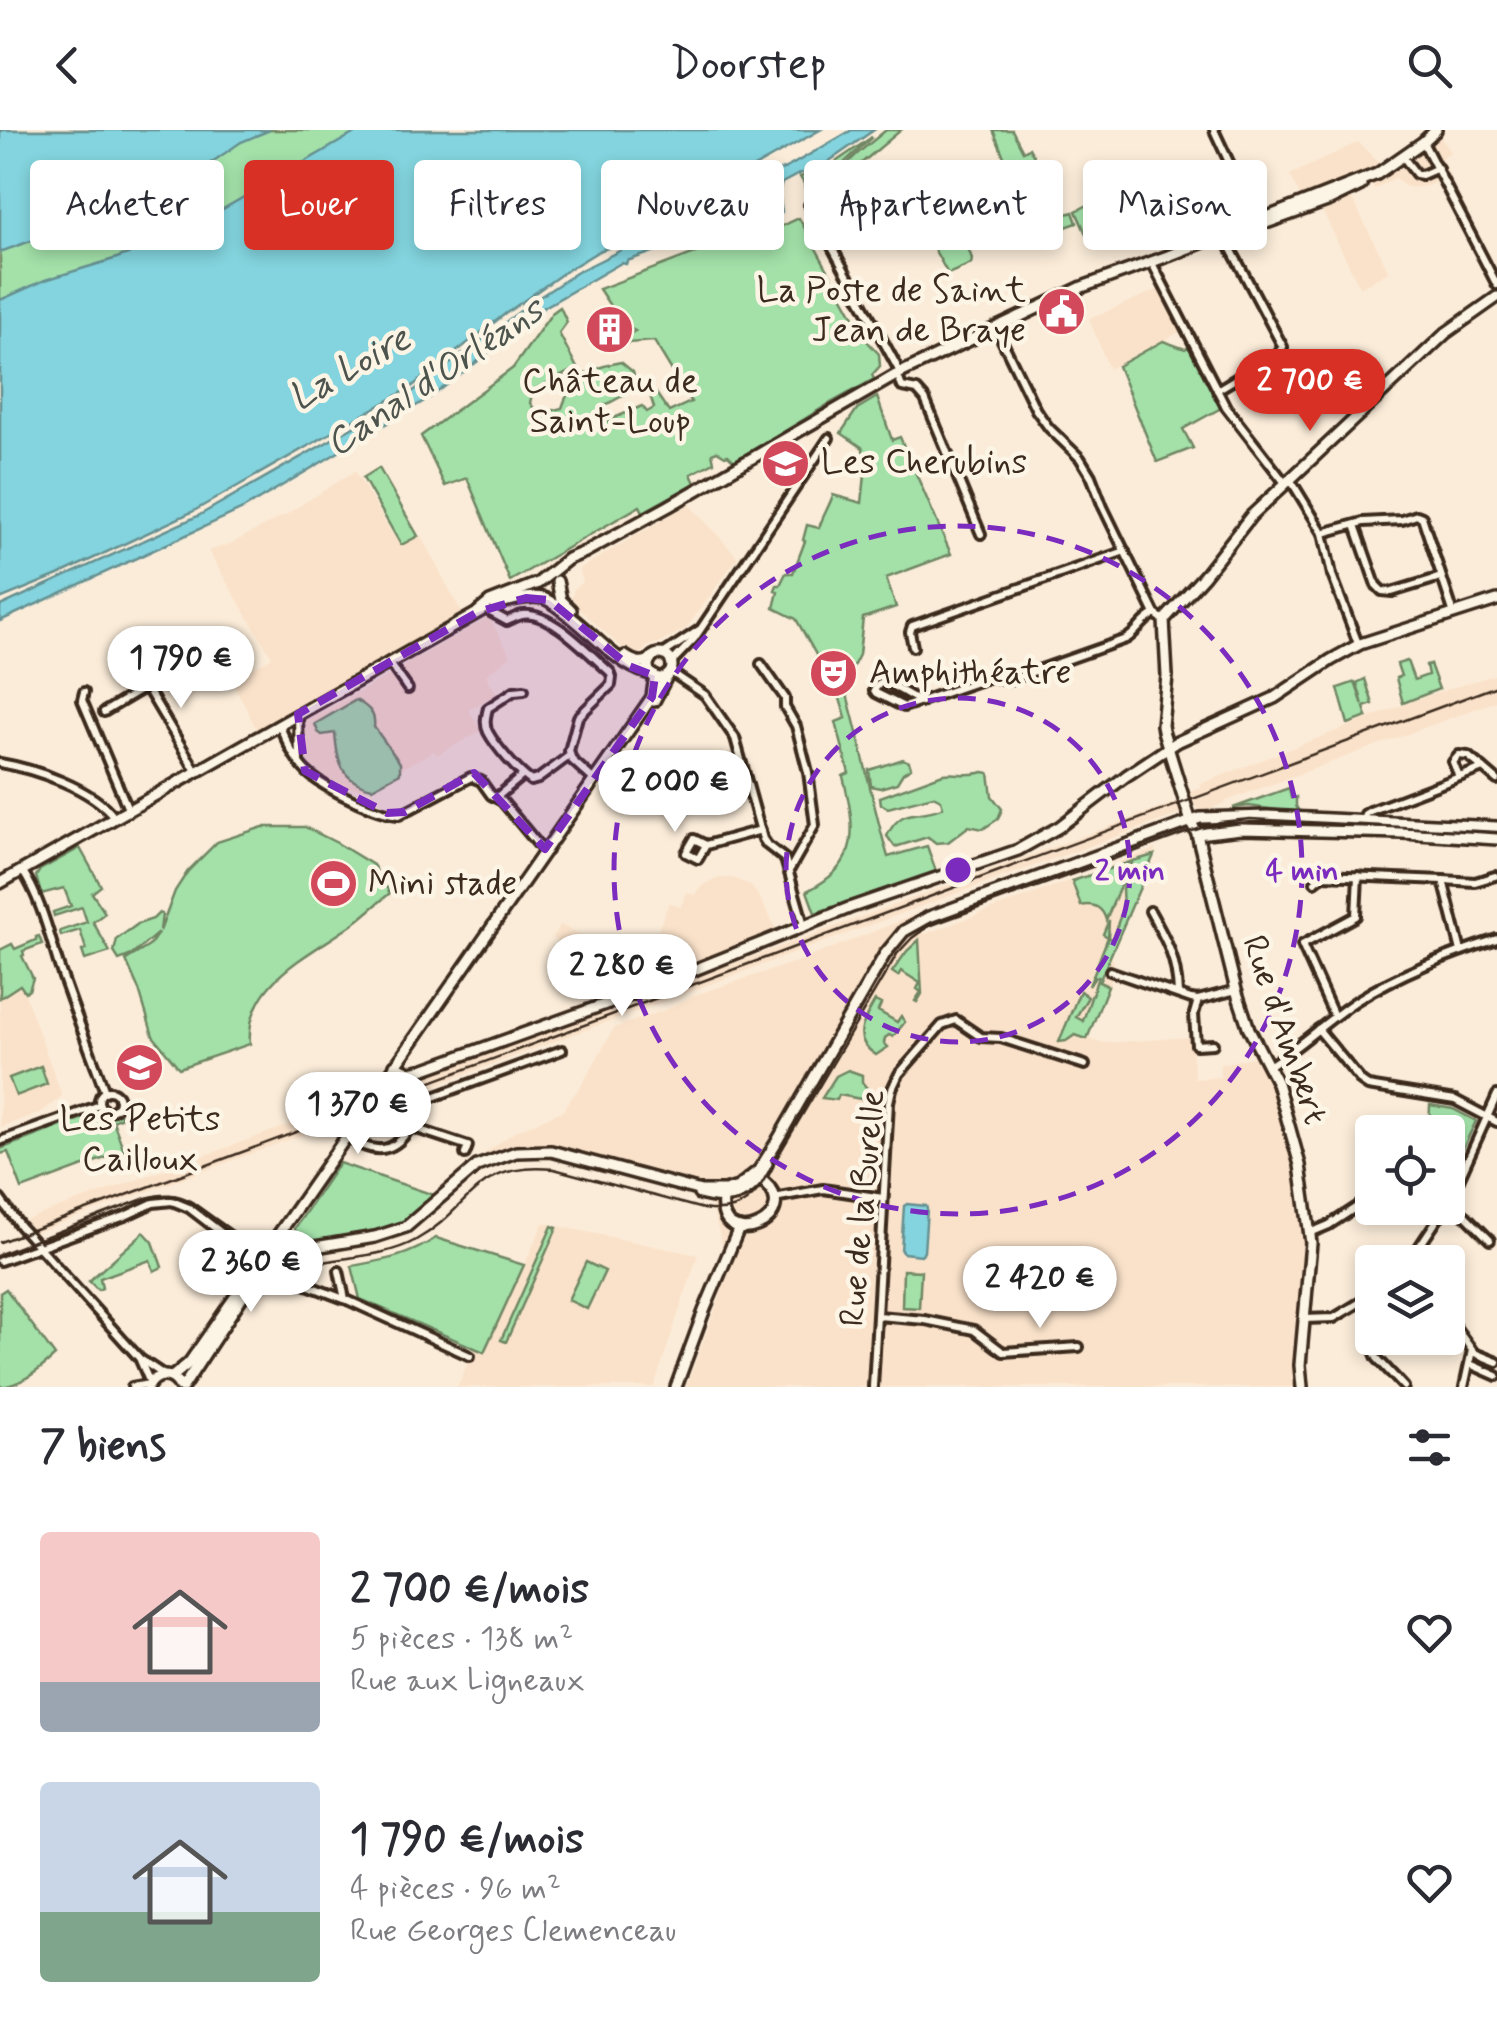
<!DOCTYPE html>
<html lang="fr">
<meta charset="utf-8">
<style>
:root{--surface:#fff;--page:#f7f7f7;--text:#2b2b33;--muted:#7c7c81;--accent:#d93025}
body{margin:0;font-family:Mynerve,sans-serif;background:var(--page);color:var(--text);height:100vh;display:flex;flex-direction:column;font-size:38px;white-space:nowrap}
*{box-sizing:border-box;margin:0}
p{font-size:32px;color:var(--muted)}
.icon{flex:none;width:55px;height:55px;fill:none;stroke:currentColor;stroke-width:2;stroke-linecap:round;stroke-linejoin:round}
.map{position:relative;height:1257px;overflow:hidden}
.sheet{display:flex;flex-direction:column;background:var(--surface);flex:1}
.sheet>*{flex:none}
.banner{position:absolute;left:30px;top:30px;width:1438px;height:90px;display:flex;gap:20px}
.controls{position:absolute;left:1355px;top:985px;display:grid;gap:20px}
.controls a{display:grid;place-items:center;width:110px;height:110px;border-radius:10px;background:var(--surface);box-shadow:0 5px 15px #0003;font-size:50px}
.price{position:absolute;translate:-50% -85px;padding:0 22px;border-radius:35px;background:#fff;color:#222;font-size:32px;line-height:65px;filter:drop-shadow(0 2px 5px #0008)}
.price::after{content:'';position:absolute;left:50%;top:60px;width:30px;height:22px;margin-left:-15px;background:inherit;clip-path:polygon(0 0,100% 0,50% 100%)}
.price.current{background:var(--accent);color:#fff}
ul{padding:0;list-style:none}
li{display:flex;align-items:center;gap:30px;height:250px;padding:0 40px}
li span{display:grid;place-items:center;flex:none;width:280px;height:200px;border-radius:10px;color:#555}
li>.icon{margin-inline-start:auto}
span .icon{width:120px;height:120px;fill:#fffc;stroke-width:1}
li b{font-size:42px}
h2{display:flex;justify-content:space-between;align-items:center;height:120px;padding:0 40px;font-size:42px}
.chip{padding:0 35px;border-radius:10px;background:var(--surface);box-shadow:0 5px 15px #0003;font-size:35px;line-height:90px}
.chip.current{background:var(--accent);color:#fff}
header{display:flex;justify-content:space-between;align-items:center;height:130px;padding:0 40px;background:var(--surface);font-size:45px;font-weight:600}
.map>svg:first-child{display:block}
</style>
<header><svg class="icon" aria-label="back" viewBox="0 0 24 24"><path d="M15 5l-7 7 7 7"/></svg>Doorstep<svg class="icon" aria-label="search" viewBox="0 0 24 24"><circle cx="10" cy="10" r="6"/><path d="M15 15l6 6"/></svg></header>
<div class="map">
<svg width="1497" height="1257" viewBox="0 0 1497 1257">
<rect width="100%" height="100%" fill="#fbecd9"/>
<filter id="ink" filterUnits="userSpaceOnUse"><feTurbulence type="fractalNoise" baseFrequency=".01" numOctaves="2"/><feDisplacementMap in="SourceGraphic" scale="20" xChannelSelector="R" yChannelSelector="G"/><feConvolveMatrix kernelMatrix="1 2 1 2 8 2 1 2 1" color-interpolation-filters="sRGB"/></filter>
<g filter="url(#ink)">
<g fill="#fae2ca">
<path d="M1426,1L1439,5L1451,22L1441,28L1450,46L1427,56L1412,58L1404,56L1395,48L1375,59L1372,55L1351,66L1389,142L1360,158L1321,78L1302,71L1290,45L1358,12L1380,34Z"/>
<path d="M1159,159L1182,201L1109,239L1089,189Z"/>
<path d="M355,341L400,417L421,406L462,483L257,600L232,551L272,527L208,421L232,413L285,385Z"/>
<path d="M689,374L738,427L686,499L661,512L648,516L639,526L629,524L578,478L572,467L574,459L583,451L579,439Z"/>
<path d="M489,487L511,526L486,545L497,564L469,580L481,601L437,625L434,621L365,659L338,657L319,645L305,631L303,627L301,594L386,547L391,546L395,549L403,545V536Z"/>
<path d="M1497,544V571L1229,670L1208,681H1200L1195,676L1190,662L1201,657L1200,654L1426,566Z"/>
<path d="M1179,671L1183,683L944,768L374,978L386,960Z"/>
<path d="M1155,719L1156,723L1128,782L1111,828L1114,830L1113,846L1087,908L1105,913L1191,907L1195,949L1220,947V934L1257,926L1278,972L1290,1019L1306,1101L1299,1257H686L729,1142L707,1058H696L544,1017L515,1018L486,1028L481,1026L516,1001L564,980L566,974L581,956L614,898L665,880L698,864L805,829L912,786L925,804Z"/>
<path d="M719,748H733L750,755L759,766L777,800L614,866L561,839L572,819L552,808L560,795L633,828L647,829L669,772L680,777L687,762L694,765L703,755Z"/>
<path d="M22,856L62,966L42,982L0,997V869Z"/>
<path d="M367,967L354,986L34,1103L25,1090Z"/>
<path d="M543,1093L698,1125L654,1257H457L474,1218L485,1222Z"/>
</g>
<g fill="#a3e1a9" stroke="#6f8664" stroke-width="2.5">
<path d="M0,0H394L0,193Z"/>
<path d="M886,0H901L839,52L835,53C843,31 869,15 886,0Z"/>
<path d="M993,0H1012L1023,21L1029,18L1037,32L1011,44Z"/>
<path d="M872,7L846,31L827,53L811,62L805,60L804,54L811,49L803,52L800,47L810,44L811,49L812,45L824,40Z"/>
<path d="M973,52L980,58L1001,108L995,111L989,107L971,115L969,120L972,129L971,134L948,144L933,117V112L973,92L974,88L962,61L963,56Z"/>
<path d="M1125,56L1134,81L1130,84L1134,94L1113,102L1109,95L1086,104L1076,81Z"/>
<path d="M1051,57L1067,84L1073,82L1077,93L1038,107L1022,67Z"/>
<path d="M799,88L868,212L879,224L880,236L872,245L874,249L827,275L735,332L728,325L725,326L717,321L712,323L714,332L691,344L695,353L643,382L640,376L510,451L467,348L445,356L421,306L513,238L552,183L560,177L567,192L559,203L577,238L533,260L530,273L538,284L562,278C573,245 590,238 621,232L633,242L637,258L600,278L605,292L642,276L647,282L654,278L650,265L656,263L669,282L691,272L654,211L628,213L626,206L635,201L622,194L599,159L735,108H756Z"/>
<path d="M1163,211L1185,219L1189,217L1221,278L1183,299L1193,318L1157,332L1118,236Z"/>
<path d="M877,267L892,310L900,307L951,424L886,448L896,477L863,488L859,525L844,554C861,611 871,669 888,727L927,716L936,741L815,783L807,761C863,734 855,697 843,646L849,643L836,592L846,588L836,556L827,551L822,554C817,546 818,540 820,532L796,489L774,478L778,462L775,460L777,455H780L786,443H793L805,411L803,410L807,395L819,398C823,385 829,377 833,365L862,373L865,345L863,318L841,303L857,279Z"/>
<path d="M379,338L418,406L401,415L363,348Z"/>
<path d="M1407,531L1414,550L1428,545L1426,535L1430,534L1439,559L1403,573L1396,548L1401,546L1397,534Z"/>
<path d="M1365,549L1373,574L1364,577L1367,587L1348,594L1338,558L1355,552L1363,575L1357,553Z"/>
<path d="M356,570C368,577 376,583 374,597L400,633V643L372,658C340,651 337,630 335,603L322,605L318,602L315,594Z"/>
<path d="M903,629L909,632L911,638L903,643L897,653L880,658L871,656L869,640Z"/>
<path d="M983,642L989,643L992,666L1002,679L998,689L983,699L969,696L948,712L936,713L928,707L895,717L887,706C902,674 920,689 943,677L941,670L933,666L888,678L881,674L880,667L943,644C957,642 968,647 983,642Z"/>
<path d="M1289,658L1291,668L1296,667V676L1300,683L1249,676L1233,678Z"/>
<path d="M263,697H305L337,713L373,735L390,763C378,773 366,784 353,794C311,825 245,851 250,914L179,938L153,906L139,860L126,830L149,816L158,803L132,825L119,830L114,822L117,809L138,794L153,789L159,783L162,784L160,801L175,761L188,741L217,712Z"/>
<path d="M80,718L101,756L92,763L105,783L93,792L110,822L85,830L82,821L86,819L80,800L61,806L60,801L87,792L82,777L54,786L53,782L71,776L64,758L41,764L36,746L40,740Z"/>
<path d="M1154,725L1099,852L1108,856L1087,909L1075,905L1066,911L1059,912L1080,861L1088,867L1076,887L1083,891L1098,847H1095L1089,856L1108,807L1103,804L1109,790L1108,808L1112,809L1123,779L1122,759L1133,731Z"/>
<path d="M1130,732L1106,790C1102,777 1094,773 1081,776L1072,751Z"/>
<path d="M39,806L42,814L23,821L24,825L22,826L33,848L29,860L25,862L20,855L0,868V820L12,814L15,819L36,810V807Z"/>
<path d="M919,810L922,864L917,872L915,871L921,862L917,859L920,853L901,841L898,846L892,842L907,821Z"/>
<path d="M875,871L881,874L878,881L897,892L901,886L905,892L893,907L889,905L885,908L884,913L888,917L876,925C851,909 863,892 875,871Z"/>
<path d="M41,936L47,954L16,966L9,948Z"/>
<path d="M848,940L862,945V952L874,967L872,971L839,965L837,970L822,968L836,946Z"/>
<path d="M1430,975L1453,979L1476,991L1448,1050V1002H1429Z"/>
<path d="M99,982L108,985L119,982L122,987L113,991L124,1021L22,1059L8,1022L0,1024V1019Z"/>
<path d="M339,1033L434,1065L408,1090L384,1100L298,1114L295,1098Z"/>
<path d="M552,1096L557,1098L506,1212L501,1210Z"/>
<path d="M144,1102L153,1112L162,1137L154,1141L150,1130L100,1148L102,1158L98,1160L89,1151Z"/>
<path d="M436,1108L524,1135L484,1222L360,1169L352,1136C385,1130 407,1127 436,1108Z"/>
<path d="M586,1132L605,1141L587,1179L568,1170Z"/>
<path d="M903,1140L921,1141L919,1178L902,1177Z"/>
<path d="M6,1159L55,1226C41,1239 20,1256 0,1257V1163Z"/>
</g>
<g fill="#83d4de" stroke="#669091" stroke-width="2.5">
<path d="M3,0H270L241,12L202,39L185,45L146,70L0,122V2Z"/>
<path d="M360,0H820L663,88L662,92L631,110L599,121L566,141L505,184L410,258L192,382L58,445L0,469V170L45,150L114,129L176,106Z"/>
<path d="M852,0H874L812,43H801L782,53L779,63L782,82C774,91 758,98 746,98L742,94L724,97L627,131L626,134L621,133L543,178L525,199H520L431,267L243,379L0,491V476L198,386L404,268L535,170L579,141L700,81L725,61L761,40L775,42L786,38Z"/>
<path d="M907,1074L926,1076L927,1079L924,1122L921,1125L903,1123L901,1121L904,1076Z"/>
</g>
<g fill="none" stroke-linecap="round" stroke-linejoin="round">
<defs>
<g id="street">
<path d="M1214,0L1259,96"/>
<path d="M1423,12L1497,155"/>
<path d="M1403,27L1416,44L1422,45L1438,38"/>
<path d="M837,56L809,75L900,242"/>
<path d="M1152,133L1226,277L1285,353"/>
<path d="M996,198L1036,280L1049,298L1080,328L1091,346L1103,377L1155,484L1164,490"/>
<path d="M897,244L902,257L917,260L925,269L981,404"/>
<path d="M1217,260L1277,224L1283,217L1223,104"/>
<path d="M792,317L802,333L808,338"/>
<path d="M1290,349L1323,403L1332,445L1357,511L1360,514"/>
<path d="M1355,395L1376,455L1382,461L1392,462L1441,447"/>
<path d="M1323,403L1363,392L1402,390L1417,385L1422,387L1454,484"/>
<path d="M485,479L507,491C512,489 517,486 522,485C550,480 590,525 610,542L612,547L611,555L578,587L569,621L572,630L594,650"/>
<path d="M913,517L910,502L912,496L1125,421"/>
<path d="M663,524L699,500"/>
<path d="M389,532L408,559"/>
<path d="M672,532L694,509L829,308"/>
<path d="M761,534L785,568V577L796,596L808,642L815,695L790,739"/>
<path d="M135,538L196,641"/>
<path d="M671,542L705,565L735,608L763,709L767,715L785,729L804,795"/>
<path d="M142,550L173,533L168,526L183,517"/>
<path d="M524,560L514,561L488,578C486,586 484,594 488,602C496,617 518,642 531,651L538,649L569,626"/>
<path d="M84,562L82,570L128,679"/>
<path d="M921,572L888,553H880L874,560L876,563L904,577L991,547L1007,551L1126,509C1138,502 1143,489 1155,484"/>
<path d="M104,582L146,557"/>
<path d="M298,584L299,631"/>
<path d="M279,595C287,611 294,630 307,642C325,659 375,683 399,685L471,647L481,651L491,665L502,671L541,718L547,721"/>
<path d="M0,633C35,639 92,658 114,687"/>
<path d="M1459,647L1453,632L1459,625L1468,626L1483,638"/>
<path d="M497,667L522,646"/>
<path d="M1363,693L1365,684L1370,681L1483,638L1497,650"/>
<path d="M706,715L698,729L686,723L694,709L706,715L761,700"/>
<path d="M22,740C41,769 49,804 59,836C73,878 90,920 105,962"/>
<path d="M1443,750L1475,752L1495,746"/>
<path d="M1315,752L1324,745L1443,750L1461,821"/>
<path d="M1150,781C1167,811 1177,829 1178,864"/>
<path d="M1110,841L1191,869L1198,870L1236,860"/>
<path d="M1198,870L1194,884L1196,915L1213,914"/>
<path d="M1334,886L1302,815L1356,786L1358,746"/>
<path d="M1318,899L1362,952L1368,956L1455,970L1497,992"/>
<path d="M1269,936C1299,917 1326,891 1356,871C1400,843 1448,825 1497,809"/>
<circle cx="109" cy="971" r="10"/>
<path d="M411,997L468,1016L465,1024"/>
<path d="M346,1006C391,1038 407,1007 425,970L562,920"/>
<path d="M0,1011L100,975"/>
<path d="M774,1068L823,1059L883,1068"/>
<path d="M0,1069L20,1096L140,1229L164,1245"/>
<path d="M1448,1073L1466,1086L1490,1110"/>
<path d="M1448,1074L1497,965"/>
<path d="M1310,1103L1329,1095L1372,1067"/>
<path d="M0,1131L125,1086L153,1073L172,1071L189,1078L262,1134"/>
<path d="M1409,1132L1445,1078"/>
<path d="M262,1138L344,1169"/>
<path d="M339,1141L345,1169L470,1226"/>
<path d="M878,1186L925,1190L974,1200L1003,1222L1079,1217"/>
<path d="M1448,1187L1472,1220L1464,1257"/>
<path d="M1304,1189L1334,1188L1372,1165"/>
<path d="M1372,1216L1377,1228L1404,1257"/>
<path d="M1472,1222L1497,1232"/>
<path d="M140,1230L150,1253"/>
<path d="M1470,1234L1497,1246"/>
<path d="M132,1257L149,1254"/>
<path d="M873,1257L889,972L892,959L899,944L942,895L956,890L981,907L1001,908L1085,935"/>
</g>
<g id="secondary">
<path d="M1269,92L1330,70L1361,55"/>
<path d="M557,451L561,470L571,480"/>
<path d="M495,475C510,470 528,465 543,468C550,470 556,476 563,481C591,500 614,533 647,543L650,542"/>
<path d="M478,482L490,472L538,453L568,429L585,422L669,376L896,245L1082,157L1168,126L1377,44L1423,12L1436,0"/>
<circle cx="660" cy="536" r="12"/>
<path d="M625,526C633,531 641,535 650,530"/>
<path d="M654,571L667,546"/>
<path d="M1197,704L1241,699L1403,703L1497,709"/>
<path d="M0,753L481,481"/>
<path d="M395,935L410,942L425,939L639,862L849,778L1018,720L1059,697L1126,646L1177,612L1274,568L1331,530L1360,514L1497,470"/>
<path d="M724,1063C710,1132 817,1086 757,1047"/>
<path d="M699,1064C731,1073 753,1065 767,1034"/>
<path d="M277,1110L285,1122L375,1107L406,1097L477,1036L516,1022L551,1021L701,1061H725L738,1057L759,1040L776,1013L885,824L904,801L929,787L1200,688L1267,686L1497,697"/>
<path d="M172,1247L189,1233L652,567L655,546"/>
<path d="M148,1257C156,1243 172,1242 180,1257"/>
<path d="M183,1257L257,1144L270,1129L292,1124"/>
<path d="M676,1257L704,1181L739,1098"/>
<path d="M1302,1257L1300,1235L1311,1113L1300,1035L1277,953L1249,899L1236,860L1197,704L1191,692L1163,601L1162,595L1167,546L1164,490L1204,446L1251,386L1446,203L1497,167"/>
</g>
</defs>
<use href="#street" stroke="#3b2a1e" stroke-width="14"/>
<use href="#secondary" stroke="#3b2a1e" stroke-width="16"/>
<use href="#street" stroke="#fcf5e5" stroke-width="6"/>
<use href="#secondary" stroke="#fcf5e5" stroke-width="9"/>
<path stroke="#3b2a1e" stroke-width="2.5" d="M0,1124L146,1068C163,1063 177,1063 192,1072L273,1130C293,1139 313,1134 334,1130C361,1126 391,1124 416,1110C472,1079 473,1031 554,1039L703,1079C726,1083 743,1078 758,1060L897,824L912,808L929,796L1183,704L1220,692L1250,689L1497,702"/>
<path stroke="#3b2a1e" stroke-width="2.5" d="M0,1112L1497,556"/>
</g>
</g>
<path fill="#7b2cbf" fill-opacity="0.2" stroke="#7b2cbf" stroke-width="8" stroke-dasharray="20 12" stroke-linejoin="round" d="M526,468L549,470L629,536L655,546L652,567L545,719L474,643L405,682L387,683L305,641L298,584L478,482Z"/>
<g fill="none" stroke="#7b2cbf" stroke-width="5" stroke-dasharray="18 12">
<circle cx="958" cy="740" r="172"/>
<circle cx="958" cy="740" r="344"/>
</g>
<defs>
<symbol id="civic-disc" viewBox="-11 -11 22 22"><circle r="9.5" fill="#d1495b" stroke="#fcf5e5"/><path d="M-.6-6.5H3V-4.5H.6V-3L4-1V1h2V6H-6V1h2V-1L-.6-3ZM-1.2 2.5V6h2.4V2.5Z" fill="#fff"/></symbol>
<symbol id="building-disc" viewBox="-11 -11 22 22"><circle r="9.5" fill="#d1495b" stroke="#fcf5e5"/><path d="M-4-6H4V6H1V3H-1V6H-4ZM-2.5-4.3h1.7v1.8h-1.7ZM.8-4.3h1.7v1.8H.8ZM-2.5-1h1.7V.8h-1.7ZM.8-1h1.7V.8H.8Z" fill="#fff"/></symbol>
<symbol id="school-disc" viewBox="-11 -11 22 22"><circle r="9.5" fill="#d1495b" stroke="#fcf5e5"/><path d="M0-5L7-2L0 1L-7-2ZM-4 1L0 2.5L4 1V4Q0 6-4 4Z" fill="#fff"/></symbol>
<symbol id="theatre-disc" viewBox="-11 -11 22 22"><circle r="9.5" fill="#d1495b" stroke="#fcf5e5"/><path d="M-5-5.5Q0-4 5-5.5V0Q5 5 0 6Q-5 5-5 0ZM-3.3-2.5H-1v1.5H-3.3ZM1-2.5H3.3v1.5H1ZM-2.8 1Q0 5.5 2.8 1Z" fill="#fff"/></symbol>
<symbol id="stadium-disc" viewBox="-11 -11 22 22"><circle r="9.5" fill="#d1495b" stroke="#fcf5e5"/><path d="M0-5a6.5 5 0 1 0 0 10a6.5 5 0 1 0 0-10ZM-3.5-1.8h7v3.6h-7Z" fill="#fff"/></symbol>
</defs>
<g fill-rule="evenodd">
<use href="#civic-disc" x="1034" y="154" width="55" height="55"/>
<use href="#building-disc" x="582" y="172" width="55" height="55"/>
<use href="#school-disc" x="758" y="306" width="55" height="55"/>
<use href="#theatre-disc" x="806" y="516" width="55" height="55"/>
<use href="#stadium-disc" x="306" y="726" width="55" height="55"/>
<use href="#school-disc" x="112" y="910" width="55" height="55"/>
</g>
<g text-anchor="middle" dominant-baseline="central" stroke-width="9" stroke-linejoin="round" paint-order="stroke">
<g font-size="35" fill="#3b2a1e" stroke="#fcf5e5" text-anchor="start">
<text x="1026" y="161" text-anchor="end">La Poste de Saint<tspan x="1026" dy="40">Jean de Braye</tspan></text>
<text x="610" y="252" text-anchor="middle">Château de<tspan x="610" dy="40">Saint-Loup</tspan></text>
<text x="821" y="333">Les Cherubins</text>
<text x="869" y="543">Amphithéatre</text>
<text x="368" y="754">Mini stade</text>
<text x="140" y="990" text-anchor="middle">Les Petits<tspan x="140" dy="40">Cailloux</tspan></text>
</g>
<g font-size="35" fill="#3b2a1e" stroke="#fcf5e5">
<text transform="translate(1284 900) rotate(71)">Rue d'Ambert</text>
<text transform="translate(863 1078) rotate(-85)">Rue de la Burelle</text>
</g>
<g font-size="38" font-style="italic" fill="#4d544e" stroke="#fcf5e5">
<text transform="translate(350 239) rotate(-30)">La Loire</text>
<text transform="translate(435 248) rotate(-34)">Canal d'Orléans</text>
</g>
</g>
<circle cx="958" cy="740" r="15" fill="#7b2cbf" stroke="#fcf5e5" stroke-width="5"/>
<g font-size="30" text-anchor="middle" font-weight="bold" fill="#7b2cbf" stroke="#fcf5e5" stroke-width="9" stroke-linejoin="round" paint-order="stroke">
<text x="1130" y="750">2 min</text>
<text x="1302" y="750">4 min</text>
</g>
</svg>
<div class="controls">
<a><svg class="icon" aria-label="locate" viewBox="0 0 24 24"><circle cx="12" cy="12" r="6"/><path d="M12 2v4M12 18v4M2 12h4M18 12h4"/></svg></a>
<a><svg class="icon" aria-label="layers" viewBox="0 0 24 24"><path d="M12 4l9 5-9 5-9-5zM3 14l9 5 9-5"/></svg></a>
</div>
<b class="price current" style="left:1310px;top:304px">2 700 €</b>
<b class="price" style="left:181px;top:581px">1 790 €</b>
<b class="price" style="left:675px;top:705px">2 000 €</b>
<b class="price" style="left:622px;top:889px">2 280 €</b>
<b class="price" style="left:358px;top:1027px">1 370 €</b>
<b class="price" style="left:251px;top:1185px">2 360 €</b>
<b class="price" style="left:1040px;top:1201px">2 420 €</b>
<div class="banner">
<a class="chip">Acheter</a>
<a class="chip current">Louer</a>
<a class="chip">Filtres</a>
<a class="chip">Nouveau</a>
<a class="chip">Appartement</a>
<a class="chip">Maison</a>
</div>
</div>
<section class="sheet">
<h2>7 biens<svg class="icon" aria-label="filters" viewBox="0 0 24 24"><path d="M4 7h16M4 17h16"/><circle cx="9" cy="7" r="2"/><circle cx="15" cy="17" r="2"/></svg></h2>
<ul>
<li><span style="background:linear-gradient(#f6c9c9 75%,#9aa5b1 0)"><svg class="icon" aria-label="home" viewBox="0 0 24 24"><path d="M3 11l9-7 9 7M6 9v11h12V9"/></svg></span><div><b>2 700 €/mois</b><p>5 pièces · 138 m²</p><p>Rue aux Ligneaux</p></div><svg class="icon" aria-label="heart" viewBox="0 0 24 24"><path d="M12 20l-8-8c-3-5 5-10 8-4 3-6 11-1 8 4z"/></svg></li>
<li><span style="background:linear-gradient(#c9d6e8 65%,#7fa58c 0)"><svg class="icon" aria-label="home" viewBox="0 0 24 24"><path d="M3 11l9-7 9 7M6 9v11h12V9"/></svg></span><div><b>1 790 €/mois</b><p>4 pièces · 96 m²</p><p>Rue Georges Clemenceau</p></div><svg class="icon" aria-label="heart" viewBox="0 0 24 24"><path d="M12 20l-8-8c-3-5 5-10 8-4 3-6 11-1 8 4z"/></svg></li>
</ul>
</section>
